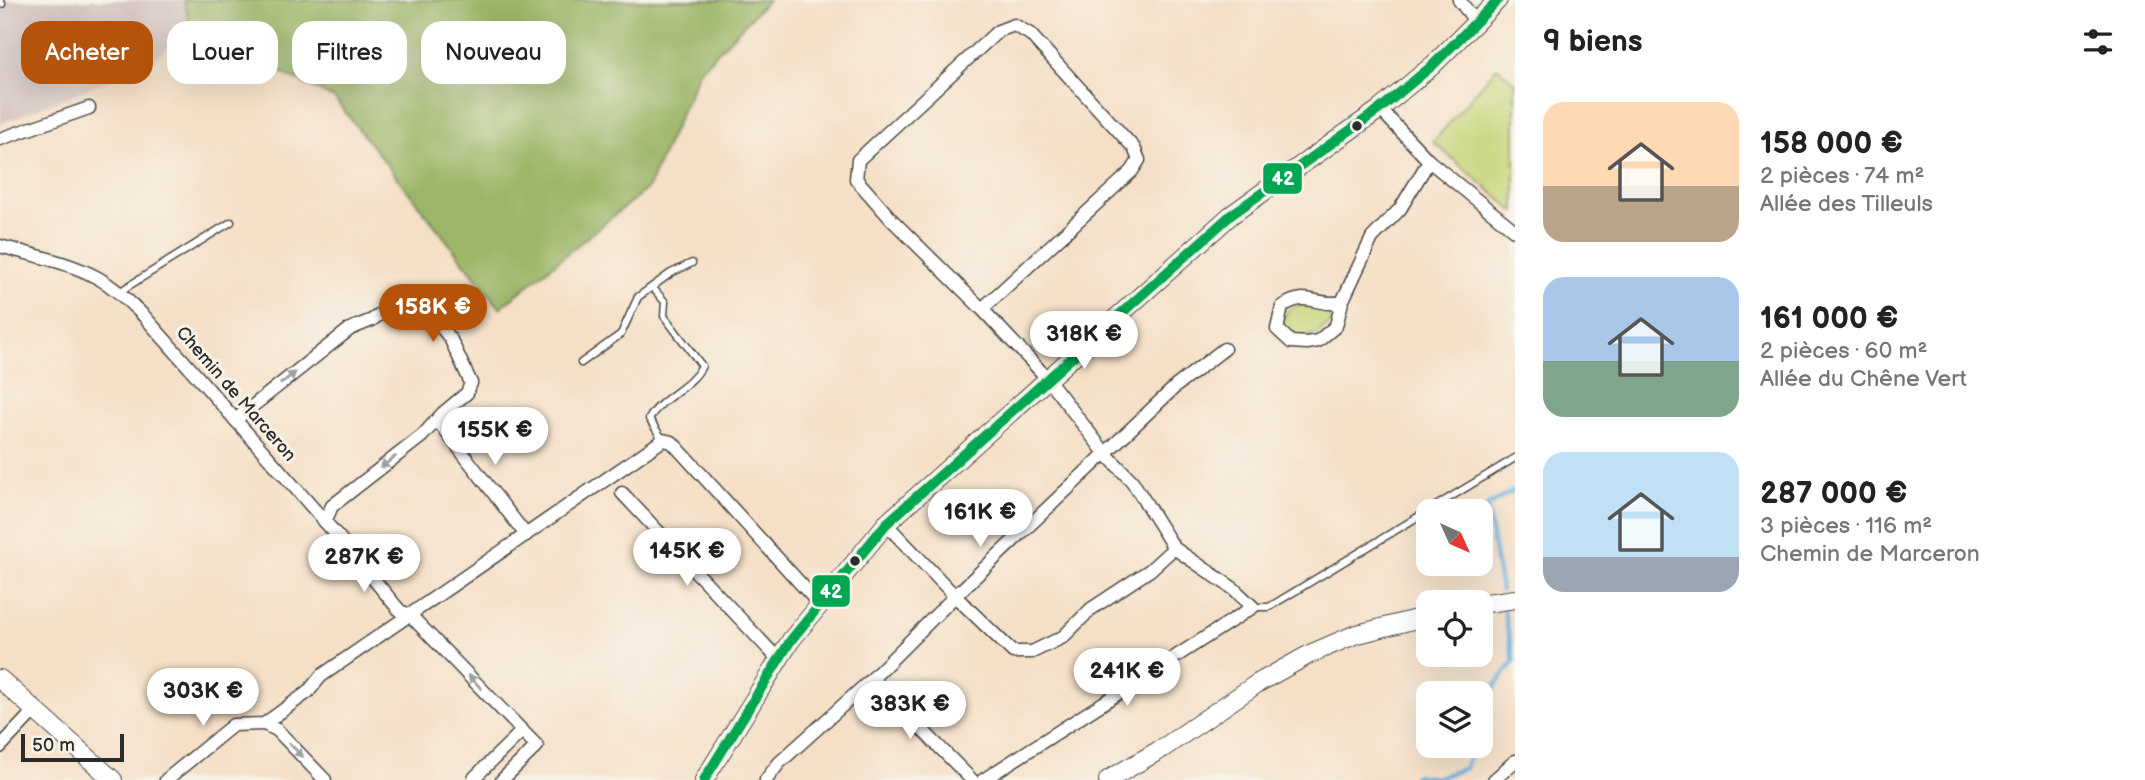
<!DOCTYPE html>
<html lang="fr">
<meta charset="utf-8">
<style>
:root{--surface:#fff;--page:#f2f2f2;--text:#222;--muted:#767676;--accent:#b45309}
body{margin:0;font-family:"Balsamiq Sans",sans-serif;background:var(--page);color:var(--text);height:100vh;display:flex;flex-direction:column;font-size:26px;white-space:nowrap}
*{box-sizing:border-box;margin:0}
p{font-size:23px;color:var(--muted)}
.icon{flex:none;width:38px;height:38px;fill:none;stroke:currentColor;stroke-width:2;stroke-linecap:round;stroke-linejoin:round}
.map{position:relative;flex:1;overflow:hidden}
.sheet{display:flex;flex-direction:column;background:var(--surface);width:630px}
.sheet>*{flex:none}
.banner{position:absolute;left:21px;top:21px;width:665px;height:63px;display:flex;gap:14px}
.needle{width:46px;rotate:135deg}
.fabs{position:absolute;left:1416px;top:499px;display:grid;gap:14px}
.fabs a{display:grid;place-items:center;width:77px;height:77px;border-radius:14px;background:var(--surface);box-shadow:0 7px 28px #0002;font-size:35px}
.scale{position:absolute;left:21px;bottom:18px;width:103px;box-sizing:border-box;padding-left:7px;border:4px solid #2b2b2b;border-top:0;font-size:19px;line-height:24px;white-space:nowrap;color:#2b2b2b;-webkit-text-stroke:5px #f7f3e8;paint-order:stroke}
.price{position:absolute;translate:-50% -60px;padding:0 16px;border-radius:24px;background:#fff;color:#222;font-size:23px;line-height:46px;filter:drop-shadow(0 2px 4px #0008)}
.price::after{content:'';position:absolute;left:50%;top:42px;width:21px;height:16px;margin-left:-10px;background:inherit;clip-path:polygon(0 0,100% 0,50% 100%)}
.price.current{background:var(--accent);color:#fff}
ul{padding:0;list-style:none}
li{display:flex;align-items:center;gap:21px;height:175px;padding:0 28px}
li span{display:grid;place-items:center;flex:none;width:196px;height:140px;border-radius:21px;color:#555}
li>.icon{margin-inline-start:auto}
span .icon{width:84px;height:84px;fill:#fffc;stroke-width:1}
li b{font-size:30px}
h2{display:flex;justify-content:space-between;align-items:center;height:84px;padding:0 28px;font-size:30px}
.tag{padding:0 24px;border-radius:21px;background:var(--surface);box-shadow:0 7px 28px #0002;font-size:24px;line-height:63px}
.tag.current{background:var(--accent);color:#fff}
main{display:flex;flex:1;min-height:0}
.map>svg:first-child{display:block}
</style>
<main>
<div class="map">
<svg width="1515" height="780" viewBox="0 0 1515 780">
<rect width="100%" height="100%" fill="#f7f3e8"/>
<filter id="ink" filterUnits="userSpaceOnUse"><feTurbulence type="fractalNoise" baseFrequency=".0143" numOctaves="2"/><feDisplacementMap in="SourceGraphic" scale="14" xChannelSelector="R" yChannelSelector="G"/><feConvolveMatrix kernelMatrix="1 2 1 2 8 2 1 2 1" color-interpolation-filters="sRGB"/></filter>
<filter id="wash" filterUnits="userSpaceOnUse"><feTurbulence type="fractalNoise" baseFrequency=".00686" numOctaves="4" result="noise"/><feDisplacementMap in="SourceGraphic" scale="28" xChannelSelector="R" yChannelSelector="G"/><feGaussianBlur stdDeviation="1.57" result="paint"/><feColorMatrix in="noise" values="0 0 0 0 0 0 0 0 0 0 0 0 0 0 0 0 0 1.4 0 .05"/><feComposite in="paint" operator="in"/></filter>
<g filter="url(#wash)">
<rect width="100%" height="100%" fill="#f5dfc6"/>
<path fill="#d1c0bc" d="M0,0H184L191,29L148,64L0,124Z"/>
<g fill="#c5d477" stroke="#788051" stroke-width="2">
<path d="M1497,67L1515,83V212L1433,142Z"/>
<path d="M1304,303L1325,309L1332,316L1331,324L1314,335L1294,337L1283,326C1284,310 1290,308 1304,303Z"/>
</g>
<path fill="#9cb668" stroke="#64704a" stroke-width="2" d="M184,0H768L700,70L648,188L500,308L334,98L191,29Z"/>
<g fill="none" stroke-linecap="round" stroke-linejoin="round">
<g stroke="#6bb3e3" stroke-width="4.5">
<path d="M1501,590L1487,506L1515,490"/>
<path d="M1480,728L1496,685L1514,661L1504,611"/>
<path d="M1413,780L1415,775L1435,778L1465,768L1472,746"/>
</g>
</g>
</g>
<g filter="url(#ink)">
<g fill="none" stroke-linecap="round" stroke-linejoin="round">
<defs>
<g id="lane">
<path d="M0,1L2,4"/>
<path d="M652,287L665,302L664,316L702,366C690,389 662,396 649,419L663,440"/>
<path d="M119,292L231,222"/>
<path d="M581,363L621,334L638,297L671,273L692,263"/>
<path d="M1253,607H1269L1515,458"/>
</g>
<g id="street">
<path d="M1459,0L1476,22"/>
<path d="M1380,109L1429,161L1515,231"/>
<path d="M0,139L89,108"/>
<path d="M0,246C32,255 69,262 98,278C116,288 129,302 144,316L342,541L400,611L410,615L537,746L502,780"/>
<path d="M1342,302C1318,308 1306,289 1282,307L1277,329L1291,342L1307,343L1318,341L1336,326L1342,302L1372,238L1400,209L1429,161"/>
<path d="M982,309L1132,171L1139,160L1134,148L1030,34L1014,25L998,31L858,160L856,179L892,220L982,309L1047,378L1105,453L1132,481L1174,548L1234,589L1253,607L983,780"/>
<path d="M235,420L350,329L372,320L407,294L417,297L450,338L471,383L467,393L443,413L422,436L332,506L325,522"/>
<path d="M437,420L526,535"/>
<path d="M622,493L778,659"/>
<path d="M886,524L955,596L1013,652H1032L1063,637L1091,609L1150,570L1174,548"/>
<path d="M872,679L972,780"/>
<path d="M264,724L277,730L325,780"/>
<path d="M0,747L34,711"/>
<path d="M166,780L233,725L264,724L308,692L321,676L663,440L672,442L819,604"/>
<path d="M476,780L474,778L522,731"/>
<path d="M766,780L779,763L872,679L955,596L1176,386L1224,349"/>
<path d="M1494,780L1515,761"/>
</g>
<g id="secondary">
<path d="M1480,604L1515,599"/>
<path d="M0,679L113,780"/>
<path d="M704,780L791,640L886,524L1231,215L1380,109L1433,65L1498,0"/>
<path d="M1108,780L1163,748L1258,683L1310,654L1354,635L1428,616"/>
</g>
</defs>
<use href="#lane" stroke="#494642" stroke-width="9"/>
<use href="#street" stroke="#494642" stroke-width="15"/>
<use href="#secondary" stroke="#494642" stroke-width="20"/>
<use href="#lane" stroke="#fff" stroke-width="6"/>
<use href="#street" stroke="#fff" stroke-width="12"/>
<use href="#secondary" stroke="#fff" stroke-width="18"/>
<defs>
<path id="bus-1" d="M704,780L791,640L886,524L1231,215L1380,109L1433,65L1498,0"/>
</defs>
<use href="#bus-1" stroke="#f7f3e8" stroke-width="16"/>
<use href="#bus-1" stroke="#00a651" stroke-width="10"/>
</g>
<defs><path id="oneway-solid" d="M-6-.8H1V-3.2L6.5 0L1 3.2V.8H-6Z" transform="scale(1.75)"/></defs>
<g fill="#a0a0a0">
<use href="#oneway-solid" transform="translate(288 378) rotate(-38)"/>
<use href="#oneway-solid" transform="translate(388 462) rotate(142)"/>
<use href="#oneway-solid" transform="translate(475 682) rotate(-134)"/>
<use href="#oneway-solid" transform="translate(296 750) rotate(46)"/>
</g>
</g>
<g fill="#2b2b2b" stroke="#f7f3e8" stroke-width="2.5">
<circle cx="1357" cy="126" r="6"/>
<circle cx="855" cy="561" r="6"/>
</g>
<g text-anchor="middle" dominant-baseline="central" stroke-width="6" stroke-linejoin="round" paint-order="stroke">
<g font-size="18" fill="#2b2b2b" stroke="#f7f3e8">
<text transform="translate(236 394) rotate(49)">Chemin de Marceron</text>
</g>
</g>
<g stroke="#f7f3e8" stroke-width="2.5">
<rect x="1262" y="162" width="41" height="33" rx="7" fill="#00a651"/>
<rect x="811" y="574" width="40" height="34" rx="7" fill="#00a651"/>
</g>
<g font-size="19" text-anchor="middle" font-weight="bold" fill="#fff">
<text x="1283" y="185">42</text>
<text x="831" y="598">42</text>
</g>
</svg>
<div class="fabs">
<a><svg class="needle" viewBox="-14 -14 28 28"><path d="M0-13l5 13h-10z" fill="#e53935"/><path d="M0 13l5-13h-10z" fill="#767676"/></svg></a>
<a><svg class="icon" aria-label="locate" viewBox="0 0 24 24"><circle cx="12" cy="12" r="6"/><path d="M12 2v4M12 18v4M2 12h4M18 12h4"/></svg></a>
<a><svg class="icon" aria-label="layers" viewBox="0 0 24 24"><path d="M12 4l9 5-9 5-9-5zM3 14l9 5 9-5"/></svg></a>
</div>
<div class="scale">50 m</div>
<b class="price current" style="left:433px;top:344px">158K €</b>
<b class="price" style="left:1084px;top:371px">318K €</b>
<b class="price" style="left:495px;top:467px">155K €</b>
<b class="price" style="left:980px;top:549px">161K €</b>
<b class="price" style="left:687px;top:588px">145K €</b>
<b class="price" style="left:364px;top:594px">287K €</b>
<b class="price" style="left:1127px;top:708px">241K €</b>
<b class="price" style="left:203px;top:728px">303K €</b>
<b class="price" style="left:910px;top:741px">383K €</b>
<div class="banner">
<a class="tag current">Acheter</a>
<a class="tag">Louer</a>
<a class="tag">Filtres</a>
<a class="tag">Nouveau</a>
</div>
</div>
<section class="sheet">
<h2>9 biens<svg class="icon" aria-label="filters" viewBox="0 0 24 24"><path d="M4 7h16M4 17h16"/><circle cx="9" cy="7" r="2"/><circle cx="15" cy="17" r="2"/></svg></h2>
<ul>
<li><span style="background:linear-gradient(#ffd9b3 60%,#b9a48a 0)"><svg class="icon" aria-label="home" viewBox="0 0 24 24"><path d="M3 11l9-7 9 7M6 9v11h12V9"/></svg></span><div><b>158 000 €</b><p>2 pièces · 74 m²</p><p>Allée des Tilleuls</p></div></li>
<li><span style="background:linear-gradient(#a9c7e8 60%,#7fa58c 0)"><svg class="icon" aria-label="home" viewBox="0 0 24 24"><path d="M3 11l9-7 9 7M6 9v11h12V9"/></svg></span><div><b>161 000 €</b><p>2 pièces · 60 m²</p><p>Allée du Chêne Vert</p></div></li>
<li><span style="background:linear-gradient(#bfe0f5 75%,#9aa5b1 0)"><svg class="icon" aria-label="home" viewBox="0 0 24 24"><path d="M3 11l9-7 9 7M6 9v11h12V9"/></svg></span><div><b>287 000 €</b><p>3 pièces · 116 m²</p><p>Chemin de Marceron</p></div></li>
</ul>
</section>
</main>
